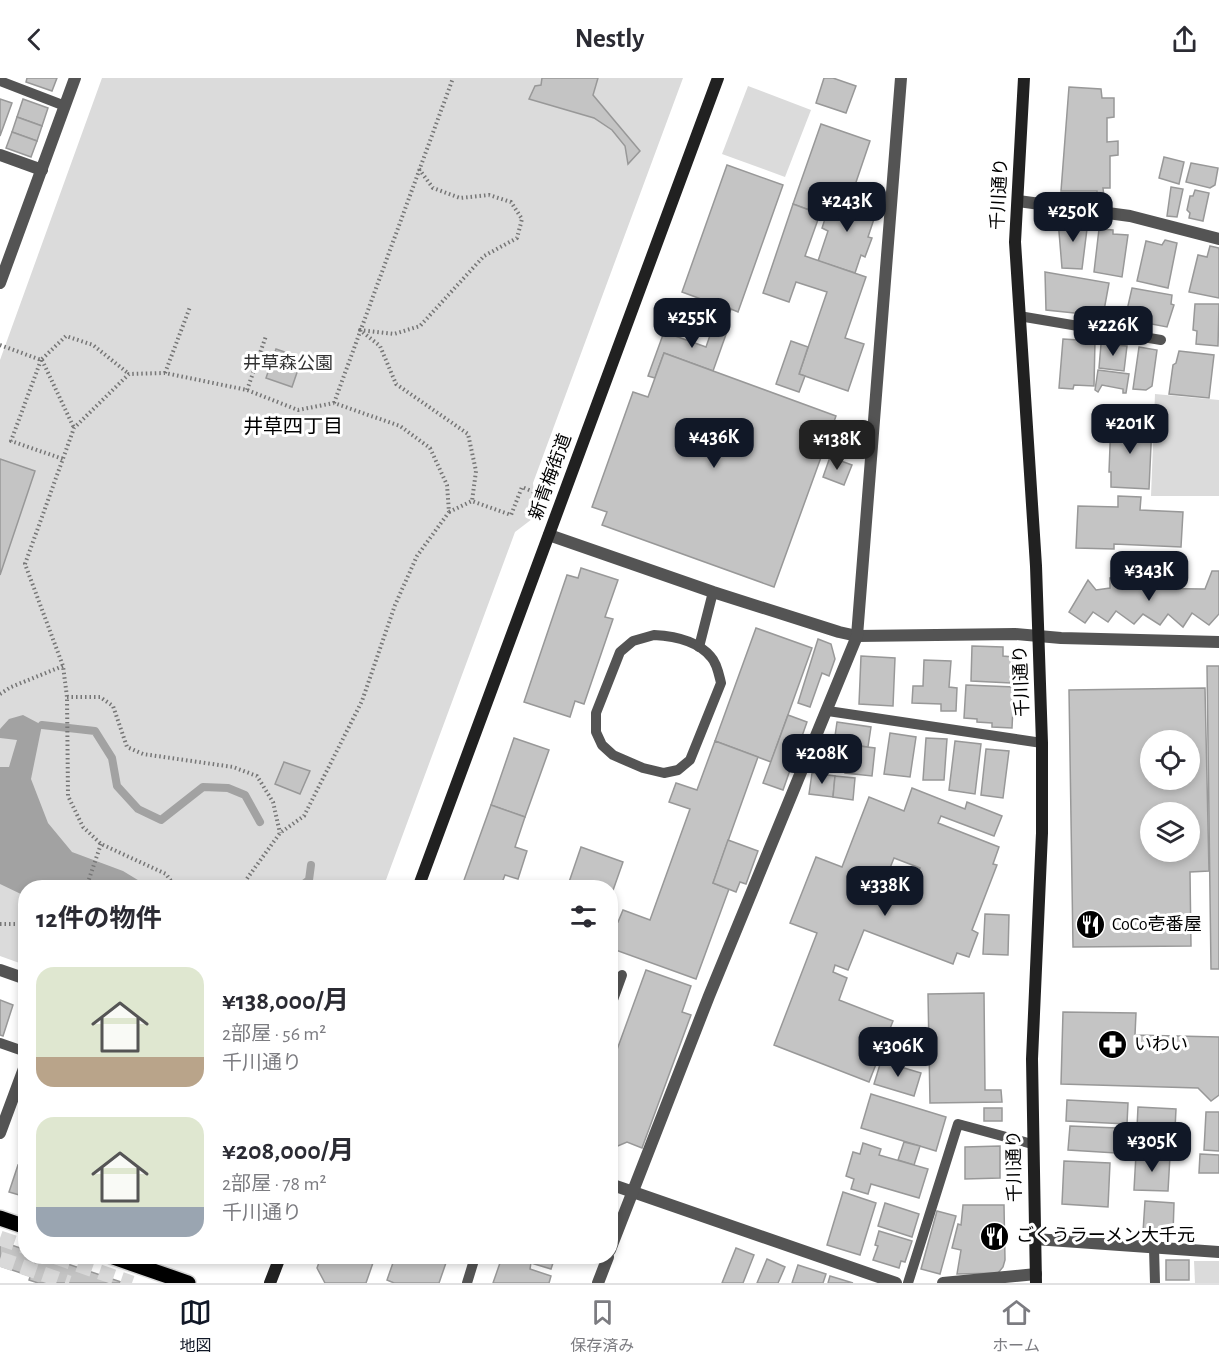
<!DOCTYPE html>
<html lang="ja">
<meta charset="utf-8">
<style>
:root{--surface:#fff;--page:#f2f2f3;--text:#2b2b33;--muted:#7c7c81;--line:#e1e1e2;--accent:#111827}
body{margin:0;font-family:"Alegreya Sans","Noto Sans JP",sans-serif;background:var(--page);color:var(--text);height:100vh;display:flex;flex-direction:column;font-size:22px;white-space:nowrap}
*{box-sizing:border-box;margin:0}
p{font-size:20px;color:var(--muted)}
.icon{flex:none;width:33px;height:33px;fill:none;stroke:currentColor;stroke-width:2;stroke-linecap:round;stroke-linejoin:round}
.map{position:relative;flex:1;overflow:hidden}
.details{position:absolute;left:18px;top:802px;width:600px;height:384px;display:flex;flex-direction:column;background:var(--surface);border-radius:24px;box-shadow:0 3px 9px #0003}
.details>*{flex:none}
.buttons{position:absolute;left:1140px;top:652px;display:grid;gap:12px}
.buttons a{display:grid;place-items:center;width:60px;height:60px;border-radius:50%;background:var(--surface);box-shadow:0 3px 9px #0003;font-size:30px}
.price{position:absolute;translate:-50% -51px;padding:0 14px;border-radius:12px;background:var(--accent);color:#fff;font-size:20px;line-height:39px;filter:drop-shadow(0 2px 3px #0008)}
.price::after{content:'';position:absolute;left:50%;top:36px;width:18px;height:14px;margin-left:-9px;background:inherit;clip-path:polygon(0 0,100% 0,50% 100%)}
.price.active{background:#222;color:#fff}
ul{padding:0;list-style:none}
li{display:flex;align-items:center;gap:18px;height:150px;padding:0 18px}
li span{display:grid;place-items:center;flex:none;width:168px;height:120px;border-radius:18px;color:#555}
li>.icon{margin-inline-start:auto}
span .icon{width:72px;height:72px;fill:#fffc;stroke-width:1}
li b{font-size:26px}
h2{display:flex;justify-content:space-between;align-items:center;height:72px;padding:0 18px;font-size:26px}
header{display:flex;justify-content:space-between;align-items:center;height:78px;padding:0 18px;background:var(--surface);font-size:27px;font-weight:700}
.tabs{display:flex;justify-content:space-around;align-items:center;height:84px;border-top:2px solid var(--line);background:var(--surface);font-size:16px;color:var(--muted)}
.tabs a{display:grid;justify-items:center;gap:3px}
.tabs .active{color:var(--accent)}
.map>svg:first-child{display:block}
</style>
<header><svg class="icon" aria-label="back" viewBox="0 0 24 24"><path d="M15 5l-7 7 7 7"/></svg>Nestly<svg class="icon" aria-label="share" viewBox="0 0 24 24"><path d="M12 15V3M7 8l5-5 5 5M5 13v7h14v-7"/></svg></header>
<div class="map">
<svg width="1219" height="1205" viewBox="0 0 1219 1205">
<rect width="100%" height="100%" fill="#fff"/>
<g fill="#dbdbdb">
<path d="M102,0H683L533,405L536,438L515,454L383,810H26L25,887L0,878V282Z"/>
<path d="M748,8L811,32L785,99L722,76Z"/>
<path d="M1155,316L1219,322V418H1151Z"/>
<path d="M1194,1183H1219V1205H1195Z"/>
</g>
<path fill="#a2a2a2" d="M23,637L42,647L31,701L48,745L72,774L123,793L151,810H91L63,803L47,810H26L25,817H23L0,806V689H9L17,662L0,660V651L9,641Z"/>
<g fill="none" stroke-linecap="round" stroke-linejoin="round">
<g stroke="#a2a2a2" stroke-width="8">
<path d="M42,647L95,653L112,680L117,708L138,731L161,742L203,709L228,710L245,717L260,744"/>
<path d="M271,810L301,808L309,802L311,787"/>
</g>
</g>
<g fill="#c4c4c4" stroke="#989898" stroke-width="1.5" fill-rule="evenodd">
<path d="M27,0H57L52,13L26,4Z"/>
<path d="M542,0H598L593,17L640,73L628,86L625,68L612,52L594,40L529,21L535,8L541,7Z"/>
<path d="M824,0H833L856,8L846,35L816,25Z"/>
<path d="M1069,9L1101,11L1102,20H1114V39L1107,40V64L1118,63V77L1110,78V110H1103L1104,119H1097V113H1061Z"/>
<path d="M0,21L12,25L0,58Z"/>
<path d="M23,21L48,30L42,48L17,39Z"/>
<path d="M17,39L42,48L37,63L12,54Z"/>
<path d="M821,46L870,63L853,113L830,105L820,136L793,126Z"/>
<path d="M12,54L37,63L31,79L6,70Z"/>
<path d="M1164,79L1184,84L1179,106L1159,100Z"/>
<path d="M1191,85L1218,90L1215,107L1210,110L1186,104Z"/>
<path d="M727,87L783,107L738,234L731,231L725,247L715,243L720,228L682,214Z"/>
<path d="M1171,109L1183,111L1177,139L1167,138Z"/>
<path d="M1195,112L1209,115L1203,143L1189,140L1190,135L1187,132L1190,118H1193Z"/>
<path d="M833,116L877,132L868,159L872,160L865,179L861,177L855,195L818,183L828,153L822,150Z"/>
<path d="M793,126L820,136L805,178L866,199L845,260L864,266L848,313L799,296L827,214L796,204L789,224L763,215Z"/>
<path d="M1058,142L1076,146L1077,142L1088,143L1082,191L1062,190Z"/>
<path d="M1099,151L1113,152V156L1128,157L1122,199L1094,194Z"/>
<path d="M1165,162L1177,165L1168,210L1137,203L1146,163L1162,167Z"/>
<path d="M1210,168L1219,170V220L1189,214L1198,177L1207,179Z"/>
<path d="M1045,194L1109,205L1103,238L1046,232Z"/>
<path d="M1132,210L1172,217L1171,226L1174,227L1167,249L1125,241Z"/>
<path d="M1195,226H1219L1218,268L1196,266L1197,253L1193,252Z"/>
<path d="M715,243L729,248L713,293L664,275L655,300L648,298L664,254L706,269Z"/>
<path d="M1063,261L1095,263L1094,308L1074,307L1073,311L1059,310Z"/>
<path d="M791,263L808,269L799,296L805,298L799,314L776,306Z"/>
<path d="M1101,266L1127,268L1124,293L1099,290Z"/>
<path d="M1139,269L1157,272L1152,308L1146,312L1133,311Z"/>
<path d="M276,271L302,280L292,309L266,300Z"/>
<path d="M1179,273L1214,277L1209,320L1169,316L1173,287L1176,285Z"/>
<path d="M664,275L836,338L774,509L602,447L607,434L592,429L633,314L648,319Z"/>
<path d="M1098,292L1129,296L1126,315H1123V311L1102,307L1098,314L1095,312Z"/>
<path d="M1111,342H1122V345L1152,346L1149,411L1111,409V394H1109Z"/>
<path d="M830,379L852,387L844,407L823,399Z"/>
<path d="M0,381L35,393L0,497Z"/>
<path d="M1118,418L1141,419L1140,432L1183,434L1181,469L1114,466V471L1076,470L1078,428L1118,429Z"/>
<path d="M581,490L618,502L605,539L613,541L584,626L575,623L570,639L524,624L567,497L578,500Z"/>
<path d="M1212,493H1219V536L1209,547L1192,535L1183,549L1168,536L1160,547L1143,536L1134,546L1116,533L1108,544L1093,534L1085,545L1069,534L1088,502L1096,512L1110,510V500H1123L1122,510L1205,511Z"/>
<path d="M756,550L812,570L771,684L715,663Z"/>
<path d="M818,561L831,566L835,581L829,598L822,595L810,629L798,625Z"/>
<path d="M972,568L1003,569V578L1013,579L1011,605L971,603Z"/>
<path d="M861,578L895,580L893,628L859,626Z"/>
<path d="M924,582L951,583L949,609L957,610L956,633H941V626L912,625L913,608H923Z"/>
<path d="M1207,588H1219V891H1211Z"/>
<path d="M966,607L1014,609L1012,650L992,649V645L977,644V641L964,640Z"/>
<path d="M1205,610L1209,793L1190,794L1191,868L1073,869L1069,612ZM1150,663H1190V702H1150ZM1150,735H1190V774H1150Z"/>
<path d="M788,637L807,644L783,712L763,705Z"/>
<path d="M837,644L871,649L868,669L834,665Z"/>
<path d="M890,655L916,659L910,699L884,696Z"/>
<path d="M514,660L549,672L525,739L491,727Z"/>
<path d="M926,660L947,661L944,702H923Z"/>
<path d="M715,663L758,679L713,805L729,811L696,901L610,870V841L618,844L623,832L650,842L690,731L669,724L676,705L697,712Z"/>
<path d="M955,663L981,666L975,716L949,712Z"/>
<path d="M834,665L875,670L872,698L845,695L846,685L832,684Z"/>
<path d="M986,671L1009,673L1003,720L981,717Z"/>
<path d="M284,684L310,693L300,716L275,706Z"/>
<path d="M812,695L835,698L833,719L809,716Z"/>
<path d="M835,698L855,700L853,722L833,719Z"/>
<path d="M912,710L965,731L967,724L1002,738L994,758L941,738L938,745L999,769L993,786L997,787L972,852L978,855L969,879L957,875L953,886L864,852L848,892L835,887L833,894L847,900L839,922L893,943L869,1004L774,967L817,855L790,845L816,779L842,789L869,719L904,733ZM894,780L920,790L906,825L880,815Z"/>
<path d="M491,727L525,739L515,769L527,773L518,801L505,797L500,810H478L463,805Z"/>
<path d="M728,762L758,773L746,806L740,804L736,814L713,805Z"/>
<path d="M581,769L623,784L611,818L610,810H567Z"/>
<path d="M985,836L1009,837L1008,877L983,876Z"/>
<path d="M646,892L691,908L682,934L691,937L642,1070L627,1064L613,1070L615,1076L610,1078V991Z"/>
<path d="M984,915L985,1012H1001L1002,1024L930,1025L928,916Z"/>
<path d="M0,922L13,927L3,958L0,957Z"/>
<path d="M1063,934L1136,935L1135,957L1219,959V1017L1211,1023L1198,1010L1061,1006Z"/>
<path d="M881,983L921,995L914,1018L874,1006Z"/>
<path d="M871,1016L946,1039L936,1073L861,1050Z"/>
<path d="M1067,1022L1128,1025L1127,1046L1066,1043Z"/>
<path d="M1138,1029L1176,1031L1174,1072L1136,1070Z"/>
<rect x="984" y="1030" width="18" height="13"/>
<path d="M1206,1034H1219V1073L1204,1072Z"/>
<path d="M1070,1048L1117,1050L1116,1075L1068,1072Z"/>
<path d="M904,1064L920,1068L914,1087L898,1082Z"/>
<path d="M863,1065L881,1071L879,1077L928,1091L919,1120L871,1106L868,1116L851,1111L854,1101L846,1098L853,1074L860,1076Z"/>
<path d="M1000,1068V1100L965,1101V1069Z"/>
<path d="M1136,1076L1170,1078L1168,1113L1134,1112Z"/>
<path d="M1200,1076L1219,1077V1095H1199Z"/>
<path d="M1064,1083L1110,1085L1108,1129L1062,1126Z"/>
<path d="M18,1087L26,1089V1119L9,1114Z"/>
<path d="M843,1114L876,1125L860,1177L827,1167Z"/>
<path d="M1145,1123L1174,1125L1173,1156L1143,1154Z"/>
<path d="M885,1125L919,1136L912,1159L878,1148Z"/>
<path d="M963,1127H1004L1005,1182L1003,1189L998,1195L957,1196L961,1172L952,1170L958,1146L961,1147Z"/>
<path d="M937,1133L956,1138L940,1196L921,1191Z"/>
<path d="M879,1153L912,1163L905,1184L901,1183L899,1190L873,1182L878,1168L875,1167Z"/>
<path d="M0,1163L26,1172V1179H37L30,1198L0,1188Z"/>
<path d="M736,1170L754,1177L743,1205H722Z"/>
<path d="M37,1179H47L124,1205H38L29,1202Z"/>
<path d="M321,1179H375L366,1205H325L317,1190Z"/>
<path d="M395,1179H448L439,1205H394L387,1202Z"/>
<path d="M511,1179H555L551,1191L531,1185L530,1191L551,1198L549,1205H493L501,1182L509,1185Z"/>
<path d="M767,1181L785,1189L778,1205H757Z"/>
<rect x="1166" y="1182" width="23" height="20"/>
<path d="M798,1187L826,1196L823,1205H792Z"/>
<path d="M830,1198L853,1205H828Z"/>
</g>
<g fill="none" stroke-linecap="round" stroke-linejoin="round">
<g stroke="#d9d9d9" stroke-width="15" stroke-dasharray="15 8" stroke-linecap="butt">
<path d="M0,1160L26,1169"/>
<path d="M56,1179L132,1205"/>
<path d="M0,1181L69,1205"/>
</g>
<defs>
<g id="primary">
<path d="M0,1140L26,1149"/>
<path d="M113,1179L188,1205"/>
</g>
</defs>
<use href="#primary" stroke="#dbdbdb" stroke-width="18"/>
<g stroke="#767676" stroke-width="4" stroke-dasharray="1.5 3" stroke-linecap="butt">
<path d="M419,91L433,110L460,120L489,117L511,124L522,141L517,160L484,178L420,248L394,256L360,252L380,268L396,306L468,356L476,393L472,423"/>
<path d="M0,267L41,282L66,258L93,267L129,296"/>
<path d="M41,282L11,363L63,381"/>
<path d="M42,282L74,350"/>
<path d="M165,295L190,229"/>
<path d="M247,312L266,258"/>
<path d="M334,325L453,0"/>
<path d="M449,434L472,423L511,437L522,409L534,414"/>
<path d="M0,616L11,609L63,588"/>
<path d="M67,619H100L113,628L127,669L143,676L233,689L257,698L273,724L280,755"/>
<path d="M86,810L101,766"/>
<path d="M176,810L166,796L101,766L83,749L68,718L67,619L63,588L25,486L74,350L129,296L165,295L247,312L298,332L334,325L400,348L430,370L447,407L449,434L417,478L395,527L362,623L304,738L280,755L246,802L245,810"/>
<path d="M0,846H26"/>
</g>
<g stroke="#545454" stroke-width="10">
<path d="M0,3L65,28"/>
<path d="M1019,238L1161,262"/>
<path d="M654,557C673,558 698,563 711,579C717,585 719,597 721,605L690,682L678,692L664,695L643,690L613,677L602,667L596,654V635L620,574L633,563Z"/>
<path d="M699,569L713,514"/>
<path d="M828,633L1042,665"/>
<path d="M610,930L622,897"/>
<path d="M0,965L26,974"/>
<path d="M1154,1170L1155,1205"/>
<path d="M467,1205L475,1179"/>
<path d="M908,1205L958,1046L1032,1066"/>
</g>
<g stroke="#545454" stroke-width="12">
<path d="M0,77L42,92"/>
<path d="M1018,123L1130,138L1219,161"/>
<path d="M0,205L75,0"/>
<path d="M549,457L713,514L839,554L857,558L1015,556L1061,560L1219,564"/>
<path d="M0,892L26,901"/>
<path d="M0,1055L26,985"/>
<path d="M610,1106L896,1205"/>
<path d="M1035,1161L1219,1174"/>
<path d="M610,1172L709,918L857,558L901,0"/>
<path d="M598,1205L608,1179"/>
<path d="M943,1205L1036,1196"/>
</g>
<g stroke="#212121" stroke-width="12">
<path d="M1024,0L1015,164L1036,488L1042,665V755L1032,981L1036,1205"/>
<path d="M418,810L718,0"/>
<path d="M270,1205L280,1179"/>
</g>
<use href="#primary" stroke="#000" stroke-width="15"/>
</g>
<defs>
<symbol id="restaurant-disc" viewBox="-11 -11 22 22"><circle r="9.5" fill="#000" stroke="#fff"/><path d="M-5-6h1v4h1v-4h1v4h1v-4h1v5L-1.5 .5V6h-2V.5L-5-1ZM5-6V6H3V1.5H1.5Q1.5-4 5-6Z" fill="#fff"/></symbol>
<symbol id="pharmacy-disc" viewBox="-11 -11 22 22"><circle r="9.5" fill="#000" stroke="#fff"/><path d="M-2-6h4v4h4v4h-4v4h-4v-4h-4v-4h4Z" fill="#fff"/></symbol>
</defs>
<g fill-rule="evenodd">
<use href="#restaurant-disc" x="1074" y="830" width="33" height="33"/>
<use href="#pharmacy-disc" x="1096" y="950" width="33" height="33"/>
<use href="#restaurant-disc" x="978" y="1142" width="33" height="33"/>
</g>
<g text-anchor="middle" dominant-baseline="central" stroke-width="6" stroke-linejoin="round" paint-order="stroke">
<g font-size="18" fill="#000" stroke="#fff">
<text transform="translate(1000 116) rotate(-87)">千川通り</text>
<text transform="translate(551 399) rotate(-70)">新青梅街道</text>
<text transform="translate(1022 603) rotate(-92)">千川通り</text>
<text transform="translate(1015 1088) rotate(-91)">千川通り</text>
</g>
<g font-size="18" fill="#323232" stroke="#fff">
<text x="288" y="286">井草森公園</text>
</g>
<g font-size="18" fill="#000" stroke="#fff" text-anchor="start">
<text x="1112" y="847">CoCo壱番屋</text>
<text x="1134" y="967">いわい</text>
<text x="1016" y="1158">ごくうラーメン大千元</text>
</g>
<g font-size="20" fill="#000" stroke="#fff">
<text x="293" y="349">井草四丁目</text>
</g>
</g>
</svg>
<div class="buttons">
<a><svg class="icon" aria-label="locate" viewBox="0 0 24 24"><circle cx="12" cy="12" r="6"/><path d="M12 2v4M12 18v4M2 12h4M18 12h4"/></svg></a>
<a><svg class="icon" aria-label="layers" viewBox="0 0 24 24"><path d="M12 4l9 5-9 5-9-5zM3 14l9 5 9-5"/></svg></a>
</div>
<b class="price" style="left:847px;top:155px">¥243K</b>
<b class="price" style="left:1073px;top:165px">¥250K</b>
<b class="price" style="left:692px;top:271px">¥255K</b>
<b class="price" style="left:1113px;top:279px">¥226K</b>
<b class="price" style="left:1130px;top:377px">¥201K</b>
<b class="price" style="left:714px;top:391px">¥436K</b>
<b class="price active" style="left:837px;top:393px">¥138K</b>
<b class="price" style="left:1149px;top:524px">¥343K</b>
<b class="price" style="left:822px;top:707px">¥208K</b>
<b class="price" style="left:885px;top:839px">¥338K</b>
<b class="price" style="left:898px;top:1000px">¥306K</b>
<b class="price" style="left:1152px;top:1095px">¥305K</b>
<section class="details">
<h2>12件の物件<svg class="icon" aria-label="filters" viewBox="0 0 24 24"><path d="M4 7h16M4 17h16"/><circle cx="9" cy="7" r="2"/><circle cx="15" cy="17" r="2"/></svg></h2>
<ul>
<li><span style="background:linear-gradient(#dfe7d0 75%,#b9a48a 0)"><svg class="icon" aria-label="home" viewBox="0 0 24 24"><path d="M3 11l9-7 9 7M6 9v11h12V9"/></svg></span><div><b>¥138,000/月</b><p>2部屋 · 56 m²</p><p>千川通り</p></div></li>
<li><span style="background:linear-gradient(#dfe7d0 75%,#9aa5b1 0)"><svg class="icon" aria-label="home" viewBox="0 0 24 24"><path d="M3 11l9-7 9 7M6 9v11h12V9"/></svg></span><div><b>¥208,000/月</b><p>2部屋 · 78 m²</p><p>千川通り</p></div></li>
</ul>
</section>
</div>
<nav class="tabs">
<a class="active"><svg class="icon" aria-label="map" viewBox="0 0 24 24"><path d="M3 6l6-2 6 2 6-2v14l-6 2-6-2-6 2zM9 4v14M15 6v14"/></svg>地図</a>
<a><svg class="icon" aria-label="saved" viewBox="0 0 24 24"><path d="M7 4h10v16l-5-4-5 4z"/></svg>保存済み</a>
<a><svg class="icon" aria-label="home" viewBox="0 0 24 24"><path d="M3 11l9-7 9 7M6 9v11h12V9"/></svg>ホーム</a>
</nav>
